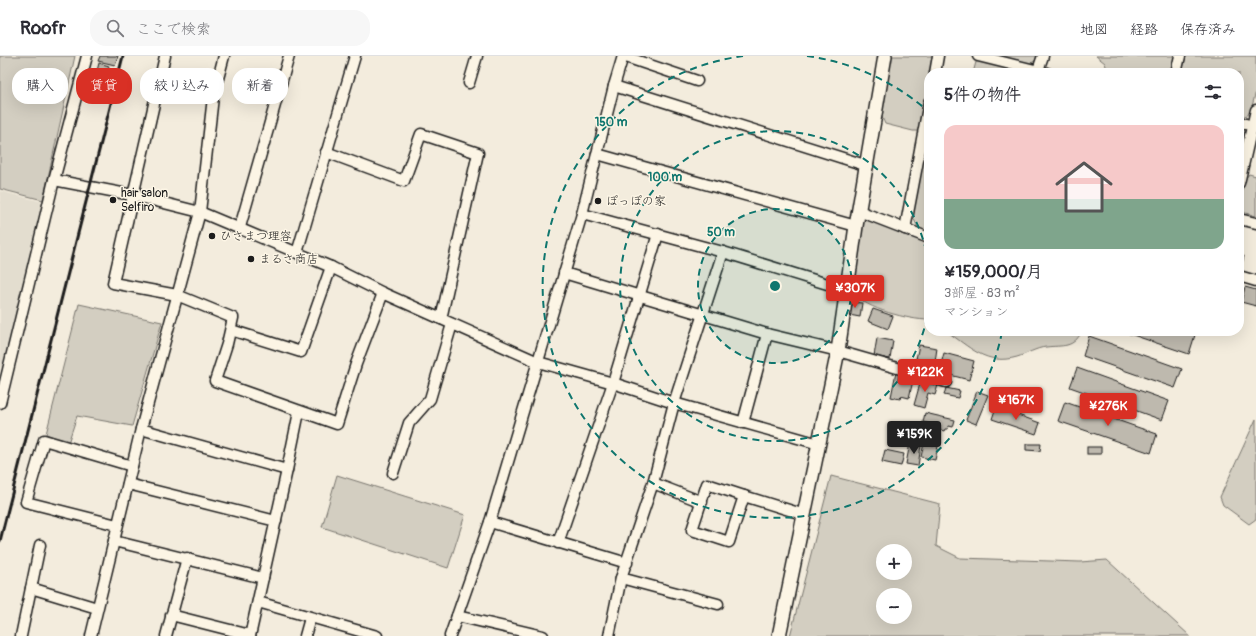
<!DOCTYPE html>
<html lang="ja">
<meta charset="utf-8">
<style>
:root{--surface:#fff;--page:#f7f7f7;--text:#2b2b33;--muted:#7c7c81;--line:#e1e1e2;--accent:#d93025}
body{margin:0;font-family:Pangolin,"Klee One",sans-serif;background:var(--page);color:var(--text);height:100vh;display:flex;flex-direction:column;font-size:15px;white-space:nowrap}
*{box-sizing:border-box;margin:0}
p{font-size:13px;color:var(--muted)}
.icon{flex:none;width:22px;height:22px;fill:none;stroke:currentColor;stroke-width:2;stroke-linecap:round;stroke-linejoin:round}
.map{position:relative;flex:1;overflow:hidden}
.side{position:absolute;left:924px;top:12px;width:320px;height:268px;display:flex;flex-direction:column;background:var(--surface);border-radius:16px;box-shadow:0 4px 16px #0002}
.side>*{flex:none}
.top-card{position:absolute;left:12px;top:12px;width:380px;height:36px;display:flex;gap:8px}
.buttons{position:absolute;left:876px;top:488px;display:grid;gap:8px}
.buttons a{display:grid;place-items:center;width:36px;height:36px;border-radius:50%;background:var(--surface);box-shadow:0 4px 16px #0002;font-size:20px}
.price{position:absolute;translate:-50% -34px;padding:0 9px;border-radius:4px;background:var(--accent);color:#fff;font-size:13px;line-height:26px;filter:drop-shadow(0 1px 2px #0008)}
.price::after{content:'';position:absolute;left:50%;top:24px;width:12px;height:9px;margin-left:-6px;background:inherit;clip-path:polygon(0 0,100% 0,50% 100%)}
.price.selected{background:#222;color:#fff}
ul{padding:0;list-style:none}
li{display:grid;align-content:center;gap:8px;height:212px;padding:0 20px}
li+li{border-top:1px solid var(--line)}
li span{display:grid;place-items:center;height:124px;border-radius:12px;color:#555}
li>.icon{margin-inline-start:auto}
span .icon{width:72px;height:72px;fill:#fffc;stroke-width:1}
li b{font-size:17px}
h2{display:flex;justify-content:space-between;align-items:center;height:48px;padding:0 20px;font-size:17px}
.tag{padding:0 14px;border-radius:16px;background:var(--surface);box-shadow:0 4px 16px #0002;font-size:14px;line-height:36px}
.tag.selected{background:var(--accent);color:#fff}
header{display:flex;align-items:center;gap:24px;box-sizing:border-box;height:56px;padding:0 20px;background:var(--surface);border-bottom:1px solid var(--line)}
header strong{font-size:19px}
nav{display:flex;gap:22px;margin-inline-start:auto;font-size:14px}
.search{width:280px;height:36px;background:var(--page);display:flex;align-items:center;gap:10px;box-sizing:border-box;padding:0 14px;border-radius:16px;color:var(--muted);font-size:15px}
.map>svg:first-child{display:block}
</style>
<header>
<strong>Roofr</strong>
<div class="search"><svg class="icon" aria-label="search" viewBox="0 0 24 24"><circle cx="10" cy="10" r="6"/><path d="M15 15l6 6"/></svg>ここで検索</div>
<nav><a>地図</a><a>経路</a><a>保存済み</a></nav>
</header>
<div class="map">
<svg width="1256" height="580" viewBox="0 0 1256 580">
<rect width="100%" height="100%" fill="#f3ecdd"/>
<filter id="ink" filterUnits="userSpaceOnUse"><feTurbulence type="fractalNoise" baseFrequency=".025" numOctaves="2"/><feDisplacementMap in="SourceGraphic" scale="8" xChannelSelector="R" yChannelSelector="G"/><feConvolveMatrix kernelMatrix="1 2 1 2 8 2 1 2 1" color-interpolation-filters="sRGB"/></filter>
<g filter="url(#ink)">
<path fill="#e3ddcf" d="M0,135L43,146L2,312L0,311Z"/>
<g fill="#d3cec1" stroke="#78756e" fill-rule="evenodd">
<path d="M0,0H75L43,144L0,133Z"/>
<path d="M891,0H934L931,17H929V27L921,75H913L885,68L881,59Z"/>
<path d="M994,0H1037L1035,5L1027,9Z"/>
<path d="M1096,0H1175L1172,17H1108L1105,7Z"/>
<path d="M1186,0H1256V35L1250,58L1239,62V17H1182Z"/>
<path d="M980,5L1028,17H973L976,6Z"/>
<path d="M924,89L929,90V177L918,172L913,161L922,92Z"/>
<path d="M1249,118L1256,120V160L1242,156C1238,147 1242,125 1249,118Z"/>
<path d="M866,161L929,187V264C909,264 866,253 853,237L862,164Z"/>
<path d="M79,248L162,266L132,370L77,360L68,387L46,378Z"/>
<path d="M946,275H1082C1073,293 1063,289 1046,291C1036,292 1027,298 1017,301C986,310 970,291 946,275Z"/>
<path d="M1256,363V463L1249,468L1223,449L1220,441Z"/>
<path d="M337,419L465,459L448,512L322,471Z"/>
<path d="M831,420L940,448L936,490L960,502L1080,506L1107,504L1190,580H790ZM883,495H905V517H883ZM883,539H905V561H883Z"/>
</g>
<g fill="#beb9ae" stroke="#1c1c1c">
<path d="M100,0H118L115,9L98,5Z"/>
<path d="M99,7L109,10L107,17L97,15Z"/>
<path d="M96,19L113,23L110,35L92,30Z"/>
<path d="M1239,200H1244L1242,208H1239Z"/>
<path d="M1245,231L1256,234V250L1241,246Z"/>
<path d="M850,246L862,247L860,261L849,259Z"/>
<path d="M873,253L893,260L888,273L868,265Z"/>
<path d="M1121,275H1182L1195,279L1189,298Z"/>
<path d="M1089,280L1182,313L1175,332L1083,300Z"/>
<path d="M877,282L893,285L890,303L874,300Z"/>
<path d="M919,289L937,292L935,306L916,303Z"/>
<path d="M944,297L974,305L969,324L939,316Z"/>
<path d="M1077,312L1169,345L1162,364L1070,331Z"/>
<path d="M896,316L899,317L898,325L906,326L908,319L914,320L909,342L901,340L900,343L891,341Z"/>
<path d="M921,324L938,329L935,339L928,337L924,352L914,349Z"/>
<path d="M946,332L960,335L958,342L944,339Z"/>
<path d="M977,335L988,339L976,368L966,364Z"/>
<path d="M1065,346L1157,378L1151,397L1058,365Z"/>
<path d="M996,351L1040,367L1036,378L992,363Z"/>
<path d="M925,357L955,364L953,371L949,370L948,373H945L944,375L938,373L939,370L923,366Z"/>
<path d="M910,387L921,389L918,410L906,408Z"/>
<path d="M924,387L938,390L935,404L921,401Z"/>
<path d="M1026,388H1041L1040,395L1026,394Z"/>
<rect x="1087" y="391" width="14" height="7"/>
<path d="M885,394L904,398L901,410L882,406Z"/>
</g>
<g fill="none" stroke-linecap="round" stroke-linejoin="round">
<defs>
<g id="minor">
<path d="M165,0L113,227L177,239L233,262L227,288L215,325L337,368L356,308L383,237"/>
<path d="M623,0L697,25"/>
<path d="M978,0L1047,17"/>
<path d="M935,17L938,0"/>
<path d="M1037,17L1043,0"/>
<path d="M1176,17L1180,0"/>
<path d="M159,25L213,41"/>
<path d="M469,27L477,0"/>
<path d="M614,30L868,110"/>
<path d="M1239,66L1256,71"/>
<path d="M326,96L404,125L421,78L478,97L441,263"/>
<path d="M597,98L856,170"/>
<path d="M54,124L132,139L200,156L331,211L383,237L538,306L613,327L674,347L819,388"/>
<path d="M1239,127L1256,54"/>
<path d="M859,155L929,182"/>
<path d="M582,158L723,196L847,234"/>
<path d="M1239,163L1256,167"/>
<path d="M240,171L289,0"/>
<path d="M905,173L929,46"/>
<path d="M297,197L355,0"/>
<path d="M564,217L767,278L838,295L946,326"/>
<path d="M1239,220L1256,225"/>
<path d="M231,274L301,296L331,211"/>
<path d="M0,347L54,124L87,0"/>
<path d="M743,367L767,278"/>
<path d="M141,373L287,414"/>
<path d="M393,417L409,367L430,343L452,268"/>
<path d="M653,427L702,446"/>
<path d="M128,428L276,465"/>
<path d="M707,428L744,440L729,486L692,474Z"/>
<path d="M744,440L805,459"/>
<path d="M490,466L627,507"/>
<path d="M117,469L26,446L44,384L132,410"/>
<path d="M114,485L263,522"/>
<path d="M558,487L613,327L658,178"/>
<path d="M621,522L718,548"/>
<path d="M31,532L97,552"/>
<path d="M258,546L377,580"/>
<path d="M171,559L250,579"/>
<path d="M457,560L543,580"/>
<path d="M21,580L40,489"/>
<path d="M91,580L141,373L200,156L213,41L224,0"/>
<path d="M166,580L187,502"/>
<path d="M250,580L287,414L299,356"/>
<path d="M305,580L310,562"/>
<path d="M450,580L490,466L582,158L614,30L623,0"/>
<path d="M609,580L621,522L653,427L674,347L723,196"/>
</g>
<path id="tertiary" d="M779,580L838,295L856,170L885,0"/>
</defs>
<use href="#minor" stroke="#1c1c1c" stroke-width="13"/>
<use href="#tertiary" stroke="#1c1c1c" stroke-width="16"/>
<use href="#minor" stroke="#fcf5e5" stroke-width="10"/>
<use href="#tertiary" stroke="#fcf5e5" stroke-width="13"/>
<path stroke="#1c1c1c" stroke-width="3" d="M0,485L123,0"/>
</g>
</g>
<circle cx="775" cy="230" r="77" fill="#0f766e" fill-opacity=".12"/>
<g fill="none" stroke="#0f766e" stroke-width="2" stroke-dasharray="7 5">
<circle cx="775" cy="230" r="77"/>
<path d="M929 249A155 155 0 1 1 929 211"/>
<path d="M1002 276A232 232 0 1 1 743 0M807 0A232 232 0 0 1 929 56"/>
</g>
<g fill="#1c1c1c" stroke="#fcf5e5" stroke-width="1.5">
<circle cx="113" cy="144" r="4"/>
<circle cx="598" cy="145" r="4"/>
<circle cx="212" cy="180" r="4"/>
<circle cx="251" cy="203" r="4"/>
</g>
<g text-anchor="middle" dominant-baseline="central" stroke-width="3" stroke-linejoin="round" paint-order="stroke">
<g font-size="12" fill="#1c1c1c" stroke="#fcf5e5" text-anchor="start">
<text x="121" y="137">hair salon<tspan x="121" dy="14">Selfiro</tspan></text>
<text x="606" y="145">ぽっぽの家</text>
<text x="220" y="180">ひさまつ理容</text>
<text x="259" y="203">まるさ商店</text>
</g>
</g>
<circle cx="775" cy="230" r="6" fill="#0f766e" stroke="#fcf5e5" stroke-width="2"/>
<g font-size="12" text-anchor="middle" font-weight="bold" fill="#0f766e" stroke="#fcf5e5" stroke-width="3" stroke-linejoin="round" paint-order="stroke">
<text x="611" y="70">150 m</text>
<text x="665" y="125">100 m</text>
<text x="721" y="180">50 m</text>
</g>
</svg>
<div class="buttons">
<a>+</a>
<a>−</a>
</div>
<b class="price" style="left:855px;top:253px">¥307K</b>
<b class="price" style="left:925px;top:337px">¥122K</b>
<b class="price" style="left:1016px;top:365px">¥167K</b>
<b class="price" style="left:1108px;top:371px">¥276K</b>
<b class="price selected" style="left:914px;top:399px">¥159K</b>
<div class="top-card">
<a class="tag">購入</a>
<a class="tag selected">賃貸</a>
<a class="tag">絞り込み</a>
<a class="tag">新着</a>
</div>
<section class="side">
<h2>5件の物件<svg class="icon" aria-label="filters" viewBox="0 0 24 24"><path d="M4 7h16M4 17h16"/><circle cx="9" cy="7" r="2"/><circle cx="15" cy="17" r="2"/></svg></h2>
<ul>
<li><span style="background:linear-gradient(#f6c9c9 60%,#7fa58c 0)"><svg class="icon" aria-label="home" viewBox="0 0 24 24"><path d="M3 11l9-7 9 7M6 9v11h12V9"/></svg></span><div><b>¥159,000/月</b><p>3部屋 · 83 m²</p><p>マンション</p></div></li>
</ul>
</section>
</div>
